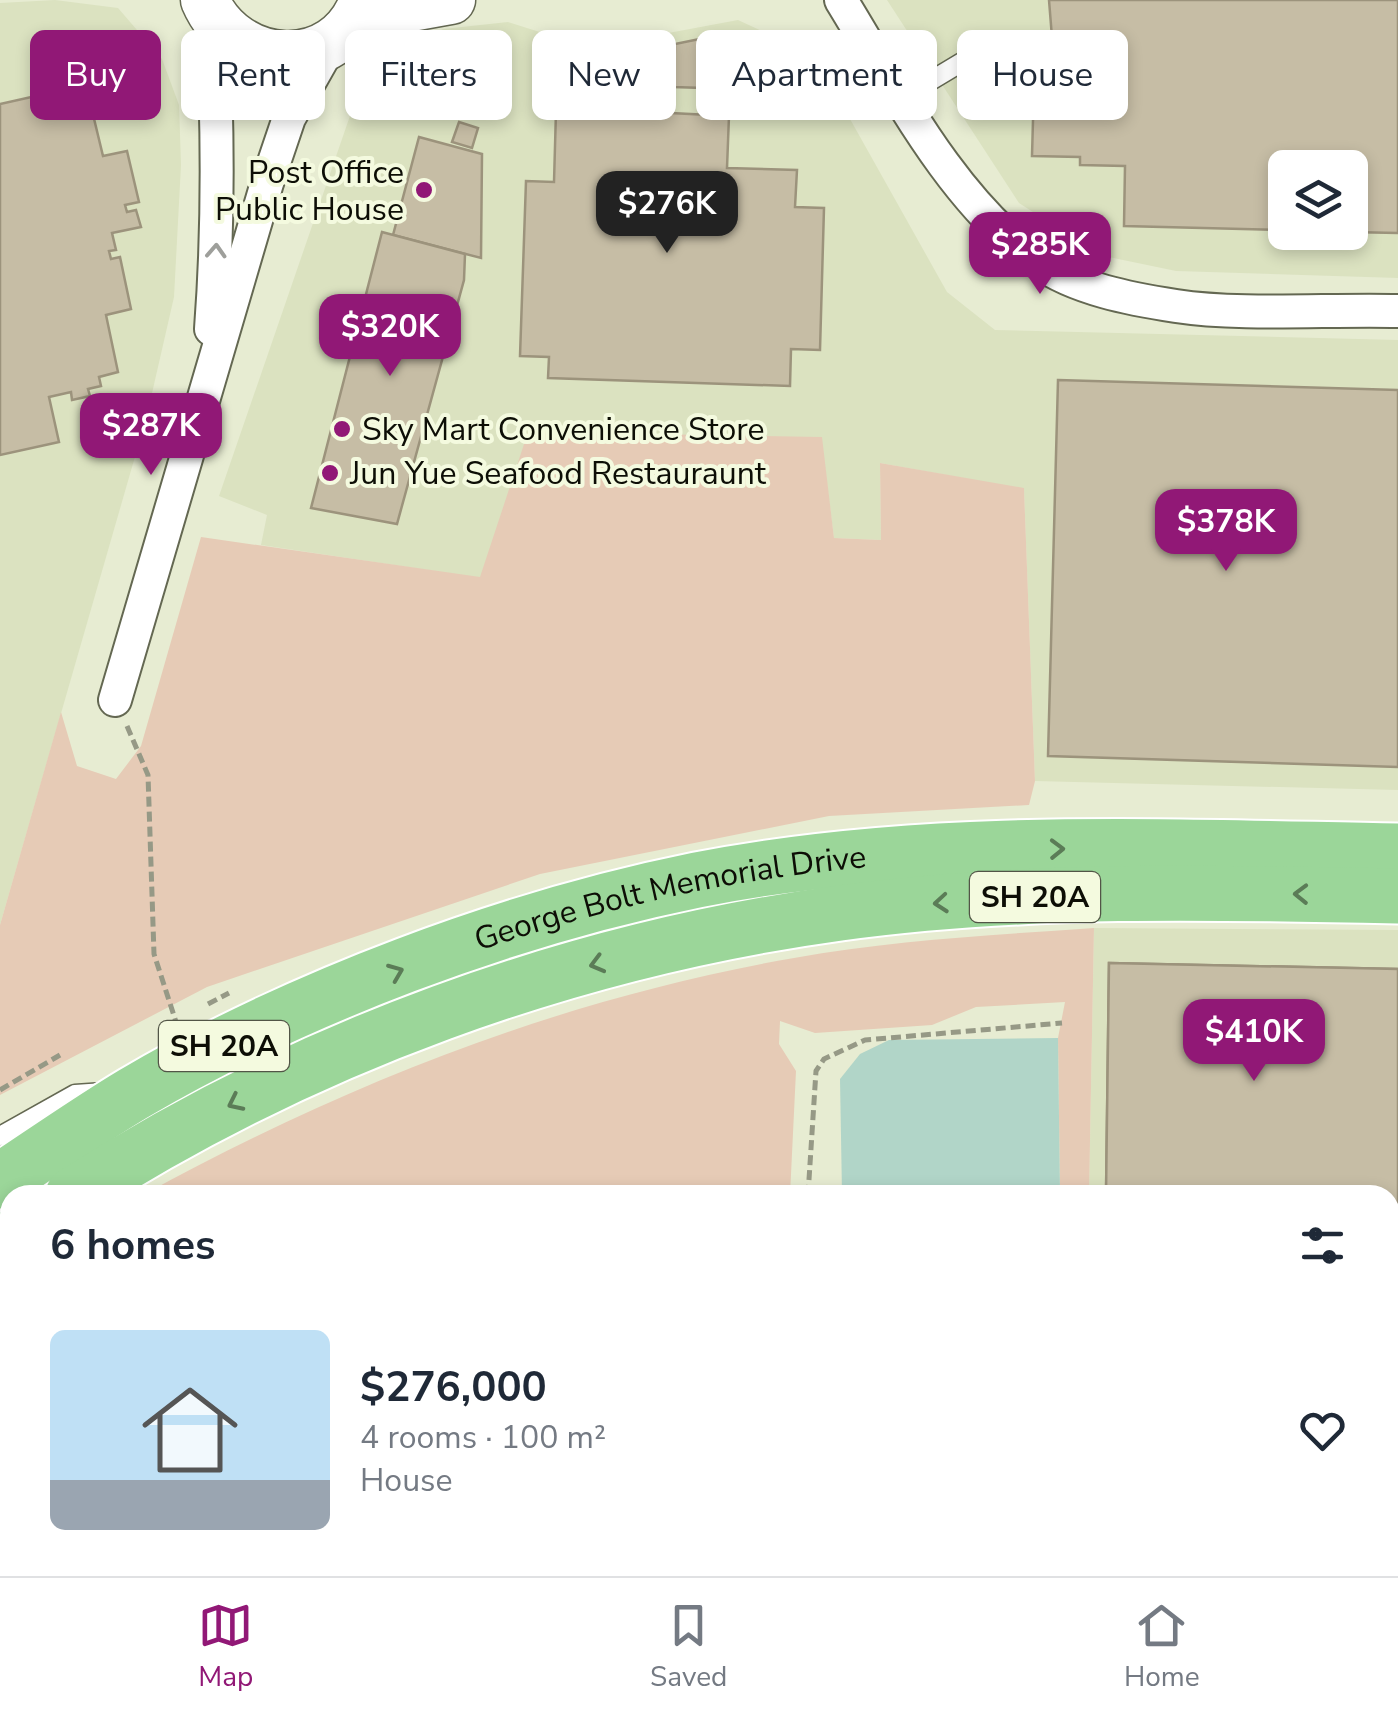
<!DOCTYPE html>
<meta charset="utf-8">
<style>
:root{--surface:#fff;--page:#f6f6f7;--text:#1f2937;--muted:#747a83;--line:#e0e1e3;--accent:#911876}
body{margin:0;font-family:"Nunito Sans",sans-serif;background:var(--page);color:var(--text);height:100vh;display:flex;flex-direction:column;font-size:38px;white-space:nowrap}
*{box-sizing:border-box;margin:0}
p{font-size:32px;color:var(--muted)}
.icon{flex:none;width:55px;height:55px;fill:none;stroke:currentColor;stroke-width:2;stroke-linecap:round;stroke-linejoin:round}
.map{position:relative;flex:1;overflow:hidden}
.panel{position:absolute;left:0px;top:1185px;width:1400px;height:392px;display:flex;flex-direction:column;background:var(--surface);border-radius:30px 30px 0 0;box-shadow:0 5px 15px #0003}
.panel>*{flex:none}
.guide{position:absolute;left:30px;top:30px;width:1340px;height:90px;display:flex;gap:20px}
.fabs{position:absolute;left:1268px;top:150px;display:grid;gap:20px}
.fabs a{display:grid;place-items:center;width:100px;height:100px;border-radius:15px;background:var(--surface);box-shadow:0 5px 15px #0003;font-size:50px}
.price{position:absolute;translate:-50% -85px;padding:0 22px;border-radius:20px;background:var(--accent);color:#fff;font-size:32px;line-height:65px;filter:drop-shadow(0 2px 5px #0008)}
.price::after{content:'';position:absolute;left:50%;top:60px;width:30px;height:22px;margin-left:-15px;background:inherit;clip-path:polygon(0 0,100% 0,50% 100%)}
.price.on{background:#222;color:#fff}
ul{padding:0;list-style:none}
li{display:flex;align-items:center;gap:30px;height:250px;padding:0 50px}
li+li{border-top:2px solid var(--line)}
li span{display:grid;place-items:center;flex:none;width:280px;height:200px;border-radius:15px;color:#555}
li>.icon{margin-inline-start:auto}
span .icon{width:120px;height:120px;fill:#fffc;stroke-width:1}
li b{font-size:42px}
h2{display:flex;justify-content:space-between;align-items:center;height:120px;padding:0 50px;font-size:42px}
.pill{padding:0 35px;border-radius:15px;background:var(--surface);box-shadow:0 5px 15px #0003;font-size:35px;line-height:90px}
.pill.on{background:var(--accent);color:#fff}
.dock{display:flex;justify-content:space-around;align-items:center;height:140px;border-top:2px solid var(--line);background:var(--surface);font-size:28px;color:var(--muted)}
.dock a{display:grid;justify-items:center;gap:5px}
.dock .on{color:var(--accent)}
.map>svg:first-child{display:block}
</style>
<div class="map">
<svg width="1398" height="1576" viewBox="0 0 1398 1576">
<rect width="100%" height="100%" fill="#e7ecd2"/>
<g fill="#dbe2c0" fill-rule="evenodd">
<path d="M55,0L118,8L162,59L179,105L181,165L174,297L147,415L0,925V3Z"/>
<path d="M887,0H1398V278L1176,271L1099,255L1019,203ZM1285,168H1350V232H1285Z"/>
<path d="M738,20L801,49L836,94L947,292L995,330L1398,340V790L1035,781L1024,489L880,463L881,540L834,538L821,437L481,578L261,545L267,515L219,496L352,110L394,55L443,29L508,22L549,35L663,34Z"/>
<path d="M1094,928L1398,930V1576H1081V1568H1390V1195H1089Z"/>
<path d="M0,1356L10,1364V1568H206L208,1576H0Z"/>
</g>
<g fill="#e6cbb6">
<path d="M528,432L822,437L834,538L881,540L880,463L1024,488L1035,781L1029,805L829,816L540,874L207,987L0,1095V925L61,712L77,766L116,779L141,746L201,537L480,577Z"/>
<path d="M1094,928L1089,1195H1060L1058,1038L1065,1002L976,1007L932,1025L815,1033L780,1021L779,1044L796,1071L790,1195H143C347,1083 564,998 794,958C893,940 994,935 1094,928Z"/>
<path d="M10,1279V1364L0,1356V1288Z"/>
</g>
<path fill="#b1d5c8" d="M1058,1038L1060,1195L842,1194L840,1079L860,1054L889,1040Z"/>
<g fill="#c6bda5" stroke="#9c937c" stroke-width="2.5">
<path d="M1049,0H1398V233L1350,232V168H1285V230L1124,226L1125,166L1080,165V157L1032,156L1035,49L1053,50Z"/>
<path d="M714,36L755,45L802,84L778,103L734,89L674,87L675,44Z"/>
<path d="M67,89L70,102L89,98L103,156L127,151L139,202L125,205L127,212L136,210L141,227L112,233L116,250L109,251L111,259L120,257L131,309L106,315L118,372L99,377L101,386L88,389L90,396L72,400L71,392L49,397L59,442L0,455V104Z"/>
<path d="M592,109L729,116L727,168L797,170L795,207L824,208L820,350L791,349L790,386L548,378L549,357L520,356L526,181L554,182L556,111Z"/>
<path d="M459,122L478,128L472,148L452,142Z"/>
<path d="M419,137L482,154L481,258L393,235Z"/>
<path d="M382,232L465,254L464,280L397,524L311,508Z"/>
<path d="M1058,380L1398,390V767L1048,756Z"/>
<path d="M1109,963L1398,969V1327H1390V1195H1106Z"/>
<path d="M1109,963L1398,969V1327H1390V1195H1106Z"/>
<path d="M1390,1456H1398V1576H1098V1568H1390Z"/>
<path d="M0,1507L10,1517V1568H58L66,1576H0Z"/>
<path d="M470,1568L473,1576H446L445,1572Z"/>
</g>
<g fill="none" stroke-linecap="round" stroke-linejoin="round">
<defs>
<g id="lane">
<path d="M902,98L977,53"/>
<path d="M0,1136L75,1094L104,1092"/>
<path d="M10,1423L6,1438L10,1449"/>
<path d="M120,1568L128,1576"/>
<path d="M174,1576L204,1568"/>
</g>
<g id="street">
<path d="M841,0C897,91 950,198 1038,262C1076,289 1131,299 1176,306C1241,316 1330,309 1398,311"/>
<path d="M211,329C219,223 218,119 212,14"/>
<path d="M115,700L267,183L289,118L332,42"/>
<path d="M256,1568L258,1576"/>
</g>
<g id="secondary">
<path d="M205,0C235,70 337,77 364,0"/>
<path d="M345,32L401,9L451,0"/>
</g>
<g id="highway">
<path id="s1" d="M0,1181C44,1152 88,1121 133,1094C298,997 509,918 697,880C926,835 1166,847 1398,851"/>
<path d="M73,1195C302,1048 570,950 840,913C1024,888 1212,892 1398,896"/>
<path d="M0,1245L10,1238"/>
</g>
</defs>
<use href="#lane" stroke="#646852" stroke-width="21"/>
<use href="#street" stroke="#646852" stroke-width="36"/>
<use href="#secondary" stroke="#646852" stroke-width="51"/>
<use href="#highway" stroke="#fff" stroke-width="59"/>
<g stroke="#969986" stroke-width="5" stroke-dasharray="10 5" stroke-linecap="butt">
<path d="M361,64L400,113"/>
<path d="M127,726L148,775L154,954L176,1022"/>
<path d="M208,1004L229,993"/>
<path d="M0,1090L60,1055"/>
<path d="M808,1195L816,1071L824,1059L865,1040L1062,1023"/>
<path d="M304,1576L337,1568"/>
</g>
<use href="#lane" stroke="#fff" stroke-width="18"/>
<use href="#street" stroke="#fff" stroke-width="32"/>
<use href="#secondary" stroke="#fff" stroke-width="48"/>
<use href="#highway" stroke="#9bd699" stroke-width="55"/>
</g>
<defs><path id="oneway-chevron" d="M-2-3.5L2.5 0L-2 3.5" fill="none" stroke-width="1.6" stroke-linecap="round" stroke-linejoin="round" transform="scale(2.5)"/></defs>
<use stroke="#9e9f9b" href="#oneway-chevron" transform="translate(216 251) rotate(-87)"/>
<g stroke="#5b7c57">
<use href="#oneway-chevron" transform="translate(1057 849) rotate(-1)"/>
<use href="#oneway-chevron" transform="translate(1301 894) rotate(-179)"/>
<use href="#oneway-chevron" transform="translate(941 903) rotate(175)"/>
<use href="#oneway-chevron" transform="translate(597 964) rotate(165)"/>
<use href="#oneway-chevron" transform="translate(396 972) rotate(-22)"/>
<use href="#oneway-chevron" transform="translate(235 1103) rotate(154)"/>
</g>
<g fill="#911876" stroke="#f4fadf" stroke-width="4">
<circle cx="424" cy="190" r="10"/>
<circle cx="342" cy="429" r="10"/>
<circle cx="330" cy="473" r="10"/>
</g>
<g text-anchor="middle" dominant-baseline="central" stroke-width="8" stroke-linejoin="round" paint-order="stroke">
<g fill="#f4fadf" stroke="#525547" stroke-width="2.5">
<rect x="970" y="872" width="130" height="50" rx="8"/>
<rect x="159" y="1021" width="130" height="50" rx="8"/>
</g>
<g font-size="30" font-weight="bold" fill="#0d0e06">
<text x="1035" y="897">SH 20A</text>
<text x="224" y="1046">SH 20A</text>
</g>
<g font-size="32" fill="#0d0e06" stroke="#f4fadf" text-anchor="start">
<text x="404" y="172" text-anchor="end">Post Office<tspan x="404" dy="37">Public House</tspan></text>
<text x="362" y="429">Sky Mart Convenience Store</text>
<text x="350" y="473">Jun Yue Seafood Restauraunt</text>
</g>
<g font-size="32" fill="#0d0e06" stroke="#f4fadf">
<text stroke="none"><textPath href="#s1" startOffset="735">George Bolt Memorial Drive</textPath></text>
</g>
</g>
</svg>
<div class="fabs">
<a><svg class="icon" aria-label="layers" viewBox="0 0 24 24"><path d="M12 4l9 5-9 5-9-5zM3 14l9 5 9-5"/></svg></a>
</div>
<b class="price on" style="left:667px;top:256px">$276K</b>
<b class="price" style="left:1040px;top:297px">$285K</b>
<b class="price" style="left:390px;top:379px">$320K</b>
<b class="price" style="left:151px;top:478px">$287K</b>
<b class="price" style="left:1226px;top:574px">$378K</b>
<b class="price" style="left:1254px;top:1084px">$410K</b>
<div class="guide">
<a class="pill on">Buy</a>
<a class="pill">Rent</a>
<a class="pill">Filters</a>
<a class="pill">New</a>
<a class="pill">Apartment</a>
<a class="pill">House</a>
</div>
<section class="panel">
<h2>6 homes<svg class="icon" aria-label="filters" viewBox="0 0 24 24"><path d="M4 7h16M4 17h16"/><circle cx="9" cy="7" r="2"/><circle cx="15" cy="17" r="2"/></svg></h2>
<ul>
<li><span style="background:linear-gradient(#bfe0f5 75%,#9aa5b1 0)"><svg class="icon" aria-label="home" viewBox="0 0 24 24"><path d="M3 11l9-7 9 7M6 9v11h12V9"/></svg></span><div><b>$276,000</b><p>4 rooms · 100 m²</p><p>House</p></div><svg class="icon" aria-label="heart" viewBox="0 0 24 24"><path d="M12 20l-8-8c-3-5 5-10 8-4 3-6 11-1 8 4z"/></svg></li>
</ul>
</section>
</div>
<nav class="dock">
<a class="on"><svg class="icon" aria-label="map" viewBox="0 0 24 24"><path d="M3 6l6-2 6 2 6-2v14l-6 2-6-2-6 2zM9 4v14M15 6v14"/></svg>Map</a>
<a><svg class="icon" aria-label="saved" viewBox="0 0 24 24"><path d="M7 4h10v16l-5-4-5 4z"/></svg>Saved</a>
<a><svg class="icon" aria-label="home" viewBox="0 0 24 24"><path d="M3 11l9-7 9 7M6 9v11h12V9"/></svg>Home</a>
</nav>
